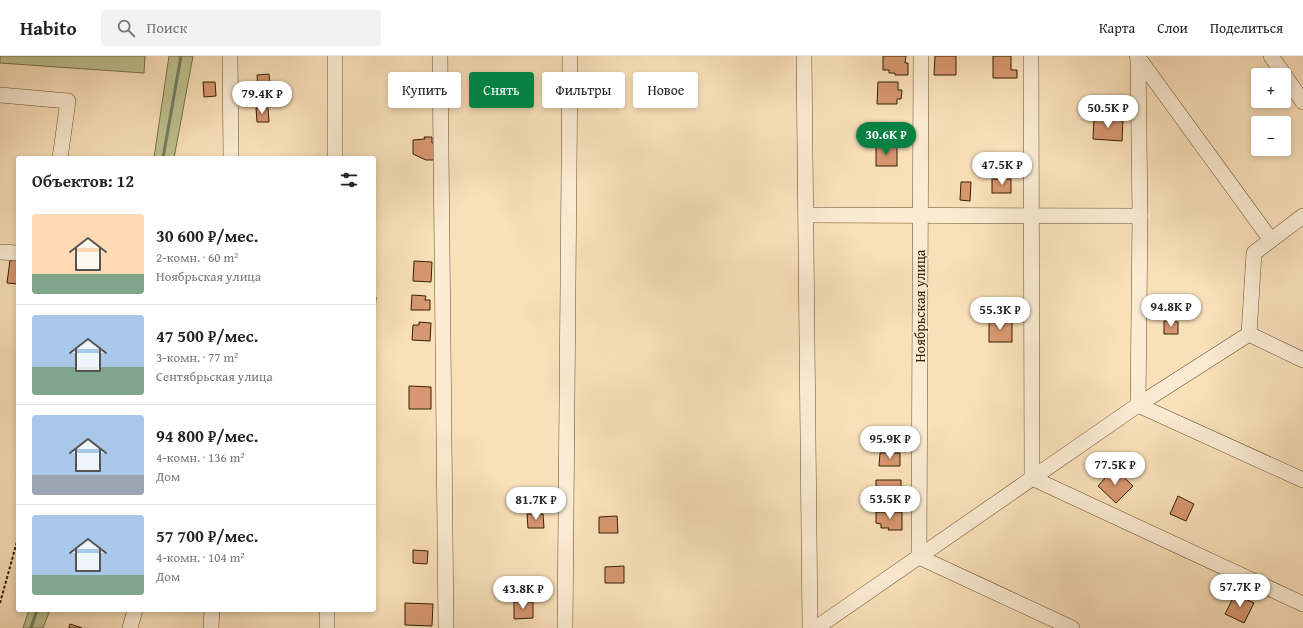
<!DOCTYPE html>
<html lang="ru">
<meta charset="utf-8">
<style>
:root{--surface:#fff;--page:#f2f2f2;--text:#222;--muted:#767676;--line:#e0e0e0;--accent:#0b8043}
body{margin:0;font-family:"Gentium Book Plus",serif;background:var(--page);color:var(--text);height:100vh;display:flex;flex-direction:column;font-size:15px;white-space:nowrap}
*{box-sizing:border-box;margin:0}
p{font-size:13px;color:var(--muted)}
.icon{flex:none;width:22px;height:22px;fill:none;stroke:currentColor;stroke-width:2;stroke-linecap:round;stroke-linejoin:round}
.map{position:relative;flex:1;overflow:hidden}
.details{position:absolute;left:16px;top:100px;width:360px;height:456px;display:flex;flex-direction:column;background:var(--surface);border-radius:4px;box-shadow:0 2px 6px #0003}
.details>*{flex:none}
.guide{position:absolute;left:388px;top:16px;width:380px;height:36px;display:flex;gap:8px}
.controls{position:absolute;left:1251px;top:12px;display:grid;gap:8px}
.controls a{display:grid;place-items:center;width:40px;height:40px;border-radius:4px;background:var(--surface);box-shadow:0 2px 6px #0003;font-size:20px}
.price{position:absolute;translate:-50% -34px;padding:0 9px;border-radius:14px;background:#fff;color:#222;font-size:13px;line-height:26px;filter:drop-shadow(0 1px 2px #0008)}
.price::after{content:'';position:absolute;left:50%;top:24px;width:12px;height:9px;margin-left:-6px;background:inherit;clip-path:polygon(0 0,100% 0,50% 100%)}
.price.active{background:var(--accent);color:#fff}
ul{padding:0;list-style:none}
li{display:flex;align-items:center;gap:12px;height:100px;padding:0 16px}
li+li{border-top:1px solid var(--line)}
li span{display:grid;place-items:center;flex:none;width:112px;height:80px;border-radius:4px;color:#555}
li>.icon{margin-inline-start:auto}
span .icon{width:48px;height:48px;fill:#fffc;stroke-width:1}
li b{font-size:17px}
h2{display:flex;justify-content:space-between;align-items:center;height:48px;padding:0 16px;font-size:17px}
.chip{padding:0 14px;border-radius:4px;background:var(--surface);box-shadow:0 2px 6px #0003;font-size:14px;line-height:36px}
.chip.active{background:var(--accent);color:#fff}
header{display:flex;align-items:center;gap:24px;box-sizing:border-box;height:56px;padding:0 20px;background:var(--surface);border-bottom:1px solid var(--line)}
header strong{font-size:19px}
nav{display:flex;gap:22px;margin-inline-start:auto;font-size:14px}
.search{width:280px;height:36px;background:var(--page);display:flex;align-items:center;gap:10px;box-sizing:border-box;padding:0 14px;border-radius:4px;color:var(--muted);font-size:15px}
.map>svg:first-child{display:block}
</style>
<header>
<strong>Habito</strong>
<div class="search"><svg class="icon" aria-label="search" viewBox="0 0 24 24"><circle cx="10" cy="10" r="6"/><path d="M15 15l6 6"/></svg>Поиск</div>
<nav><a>Карта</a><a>Слои</a><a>Поделиться</a></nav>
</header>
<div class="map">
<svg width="1303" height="572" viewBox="0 0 1303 572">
<rect width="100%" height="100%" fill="#f9e0b9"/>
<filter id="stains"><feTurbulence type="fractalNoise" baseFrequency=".005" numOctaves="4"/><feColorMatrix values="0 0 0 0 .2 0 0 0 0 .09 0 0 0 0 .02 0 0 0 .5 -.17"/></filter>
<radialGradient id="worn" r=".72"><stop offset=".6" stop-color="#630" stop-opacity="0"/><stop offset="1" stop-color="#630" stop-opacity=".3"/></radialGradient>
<g fill="#bec28f" stroke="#797148">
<path d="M0,0H145L144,17L0,7Z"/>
<path d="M169,0H193L174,102H154Z"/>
<path d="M29,554H50L43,572H23Z"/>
</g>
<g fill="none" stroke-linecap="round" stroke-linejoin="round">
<g stroke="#747e69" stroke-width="3">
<path d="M163,102L181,0"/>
<path d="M31,572L37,554"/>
</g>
</g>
<g fill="#d79770" stroke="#342001">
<path d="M883,0H906L905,7H908V19H895V17H889V14H883Z"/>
<path d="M935,0H956V19H934Z"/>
<path d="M993,0H1011V14H1017V22H993Z"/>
<path d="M269,18L270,32L258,33L257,19Z"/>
<path d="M412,20L433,21V38L411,37Z"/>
<path d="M203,26H215L216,40L204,41Z"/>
<path d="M878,26H898V34H902L901,43H897V48H877Z"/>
<path d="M256,52H268L269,66H257Z"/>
<path d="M1094,62L1123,63L1122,85L1093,83Z"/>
<path d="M424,81H432V87H439V104H426L413,98V84L425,83Z"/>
<rect x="876" y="89" width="21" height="21"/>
<rect x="992" y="123" width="19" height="14"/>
<path d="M961,126H971L970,145L960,144Z"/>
<path d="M10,204L18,205V228L7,227Z"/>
<path d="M414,205L432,206L431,226L413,225Z"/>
<path d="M412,239L426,240L425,244H430V254H411Z"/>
<path d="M374,241H376L375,258H374Z"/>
<rect x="989" y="264" width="23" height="22"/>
<path d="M1164,265L1178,266V278H1164Z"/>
<path d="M419,266L431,267L430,285L412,284L413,269H419Z"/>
<path d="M409,330L431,331V353H409Z"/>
<path d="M880,397H900V410H879Z"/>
<path d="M1114,412L1133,430L1116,447L1098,430Z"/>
<path d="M876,424H901V441H883V437H876Z"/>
<path d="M1178,440L1194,448L1186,465L1170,458Z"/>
<path d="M876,456H902V474H888L889,472H881V468L876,467Z"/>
<path d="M527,458H543L544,472H528Z"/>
<path d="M617,460L618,477H599V461Z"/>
<path d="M413,494L428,495L427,508L413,507Z"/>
<path d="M624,510V527H605V511Z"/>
<path d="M1235,538L1254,547L1244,567L1225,558Z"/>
<path d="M514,546H533V562L514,563Z"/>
<path d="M405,547L433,548L432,570L405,569Z"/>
<path d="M70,568L82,572H69Z"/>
</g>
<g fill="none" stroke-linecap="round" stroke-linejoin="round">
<defs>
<g id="minor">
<path d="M230,0L231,102"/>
<path d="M335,0V102"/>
<path d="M440,0L446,572"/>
<path d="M804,0L810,572"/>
<path d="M921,0L919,501L1072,572"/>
<path d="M1031,0L1032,422L1303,548"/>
<path d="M1137,0L1271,184"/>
<path d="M1271,0L1303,46"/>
<path d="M1138,2L1140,160"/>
<path d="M0,39L68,45L60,102"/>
<path d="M806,159L1140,160L1138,349L1303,424"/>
<path d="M1303,160L1254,197L1249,278L1303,304"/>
<path d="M0,196L18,197"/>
<path d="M130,572L135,554"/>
<path d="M211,572L212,554"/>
<path d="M327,572V554"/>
<path d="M565,572L570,0"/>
<path d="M816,572L1138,349L1249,278"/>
</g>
</defs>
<use href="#minor" stroke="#65502f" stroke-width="16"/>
<path stroke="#342001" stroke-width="2" stroke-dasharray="3 2" stroke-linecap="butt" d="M0,547L18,482"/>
<use href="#minor" stroke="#fbebd2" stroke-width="15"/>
</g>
<g text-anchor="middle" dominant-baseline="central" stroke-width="3" stroke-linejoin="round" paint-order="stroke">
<g font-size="14" fill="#342001" stroke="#fbebd2">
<text transform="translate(920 250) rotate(-90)">Ноябрьская улица</text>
</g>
</g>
<rect width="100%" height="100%" filter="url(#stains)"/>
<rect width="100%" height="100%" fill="url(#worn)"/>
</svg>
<div class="controls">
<a>+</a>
<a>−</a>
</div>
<b class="price" style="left:262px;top:59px">79.4K ₽</b>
<b class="price" style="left:1108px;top:73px">50.5K ₽</b>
<b class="price active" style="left:886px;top:100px">30.6K ₽</b>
<b class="price" style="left:1002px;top:130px">47.5K ₽</b>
<b class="price" style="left:1171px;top:272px">94.8K ₽</b>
<b class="price" style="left:1000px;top:275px">55.3K ₽</b>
<b class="price" style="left:890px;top:404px">95.9K ₽</b>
<b class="price" style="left:1115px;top:430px">77.5K ₽</b>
<b class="price" style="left:890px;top:464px">53.5K ₽</b>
<b class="price" style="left:536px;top:465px">81.7K ₽</b>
<b class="price" style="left:1240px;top:552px">57.7K ₽</b>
<b class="price" style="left:523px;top:554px">43.8K ₽</b>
<div class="guide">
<a class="chip">Купить</a>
<a class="chip active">Снять</a>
<a class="chip">Фильтры</a>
<a class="chip">Новое</a>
</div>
<section class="details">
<h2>Объектов: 12<svg class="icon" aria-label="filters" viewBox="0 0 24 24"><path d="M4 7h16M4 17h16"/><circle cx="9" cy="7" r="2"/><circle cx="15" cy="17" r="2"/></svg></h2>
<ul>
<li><span style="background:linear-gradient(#ffd9b3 75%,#7fa58c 0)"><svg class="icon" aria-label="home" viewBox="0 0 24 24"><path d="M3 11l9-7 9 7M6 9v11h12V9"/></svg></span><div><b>30 600 ₽/мес.</b><p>2-комн. · 60 m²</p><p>Ноябрьская улица</p></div></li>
<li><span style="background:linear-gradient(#a9c7e8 65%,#7fa58c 0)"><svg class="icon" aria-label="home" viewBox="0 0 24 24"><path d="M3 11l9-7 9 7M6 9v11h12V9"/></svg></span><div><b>47 500 ₽/мес.</b><p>3-комн. · 77 m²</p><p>Сентябрьская улица</p></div></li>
<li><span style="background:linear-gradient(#a9c7e8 75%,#9aa5b1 0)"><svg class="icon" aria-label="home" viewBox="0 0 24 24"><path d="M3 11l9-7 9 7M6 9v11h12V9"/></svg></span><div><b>94 800 ₽/мес.</b><p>4-комн. · 136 m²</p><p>Дом</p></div></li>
<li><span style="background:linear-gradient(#a9c7e8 75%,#7fa58c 0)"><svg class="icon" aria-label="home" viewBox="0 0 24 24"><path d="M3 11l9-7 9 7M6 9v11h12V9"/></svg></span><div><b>57 700 ₽/мес.</b><p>4-комн. · 104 m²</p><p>Дом</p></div></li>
</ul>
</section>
</div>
